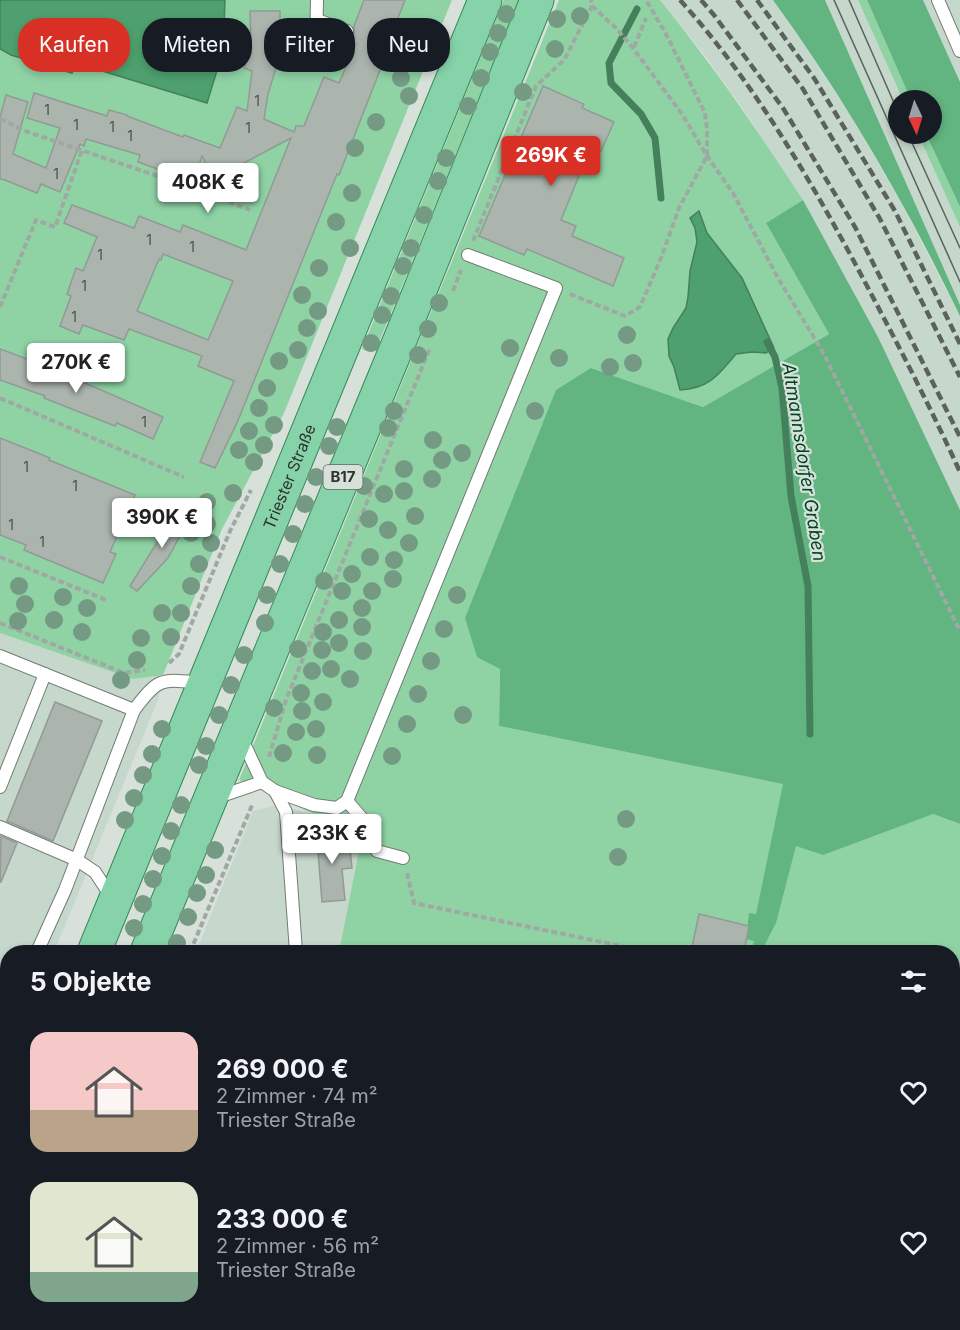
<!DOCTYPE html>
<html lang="de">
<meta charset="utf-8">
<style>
body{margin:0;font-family:Inter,sans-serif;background:#242831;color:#f1f3f6;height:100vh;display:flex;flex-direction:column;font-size:22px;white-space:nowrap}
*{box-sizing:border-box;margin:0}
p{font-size:20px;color:#9ea1a6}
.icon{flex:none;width:33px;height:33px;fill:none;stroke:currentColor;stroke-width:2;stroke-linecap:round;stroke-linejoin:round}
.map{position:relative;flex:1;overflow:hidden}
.side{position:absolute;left:0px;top:945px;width:960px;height:386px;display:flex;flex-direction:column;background:#171b24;border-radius:24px 24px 0 0;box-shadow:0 3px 9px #0003}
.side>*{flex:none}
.hud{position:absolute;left:18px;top:18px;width:600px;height:54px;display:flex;gap:12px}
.needle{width:39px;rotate:176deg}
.controls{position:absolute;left:888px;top:90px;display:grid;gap:12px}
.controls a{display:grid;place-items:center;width:54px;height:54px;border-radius:50%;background:#171b24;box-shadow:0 3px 9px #0003;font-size:30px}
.price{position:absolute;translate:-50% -51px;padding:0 14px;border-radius:6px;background:#fff;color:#222;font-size:20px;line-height:39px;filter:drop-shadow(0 2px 3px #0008)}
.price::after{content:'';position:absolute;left:50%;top:36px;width:18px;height:14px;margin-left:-9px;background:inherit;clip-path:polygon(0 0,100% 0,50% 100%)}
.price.active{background:#d93025;color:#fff}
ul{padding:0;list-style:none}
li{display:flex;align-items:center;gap:18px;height:150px;padding:0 30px}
li span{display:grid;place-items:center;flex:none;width:168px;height:120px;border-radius:18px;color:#555}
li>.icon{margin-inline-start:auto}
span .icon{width:72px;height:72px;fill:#fffc;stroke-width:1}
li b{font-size:26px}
h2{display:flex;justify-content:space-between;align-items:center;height:72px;padding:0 30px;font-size:26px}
.pill{padding:0 21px;border-radius:24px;background:#171b24;box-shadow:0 3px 9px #0003;font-size:21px;line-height:54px}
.pill.active{background:#d93025;color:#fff}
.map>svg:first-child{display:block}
.built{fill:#c6d7cb}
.green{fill:#8fd3a5;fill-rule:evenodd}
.forest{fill:#62b581}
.water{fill:#4ea16e;stroke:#44805b;stroke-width:1.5}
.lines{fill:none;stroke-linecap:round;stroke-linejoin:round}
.stream{stroke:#44805b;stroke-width:7}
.building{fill:#abb4ad;stroke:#919b94;stroke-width:1.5;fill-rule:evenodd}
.service-casing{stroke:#717b74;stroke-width:14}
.tertiary-casing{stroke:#717b74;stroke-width:31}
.primary-casing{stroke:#348859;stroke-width:35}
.path{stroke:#a0a8a3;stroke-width:4;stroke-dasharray:6 3;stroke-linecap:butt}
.service{stroke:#fff;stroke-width:12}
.tertiary{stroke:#fff;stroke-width:28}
.primary{stroke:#87d3a9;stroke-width:33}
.tram{stroke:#5b615d;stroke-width:1.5}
.rail{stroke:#5b615d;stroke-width:4.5;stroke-dasharray:9 4.5;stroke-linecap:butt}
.tree{fill:#759a84}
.labels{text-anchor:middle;stroke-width:4.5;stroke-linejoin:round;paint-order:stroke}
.number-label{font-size:14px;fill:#4d524e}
.shield{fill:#d7e1da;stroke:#616662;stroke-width:1.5}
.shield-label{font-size:15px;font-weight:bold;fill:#2e322f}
.street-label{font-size:16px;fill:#2e322f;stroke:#d7e1da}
.water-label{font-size:18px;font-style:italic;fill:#004523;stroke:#d7e1da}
</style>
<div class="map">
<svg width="960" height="1330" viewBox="0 0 960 1330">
<rect width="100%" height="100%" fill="#d7e1da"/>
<g class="built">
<polygon points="660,0 773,0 797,34 855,123 899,199 960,316 960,510 878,337 803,200 743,109 704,54"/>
<polygon points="825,0 858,0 903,100 898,100 898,134 918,134 960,227 960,305"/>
<polygon points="923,0 960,0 960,82"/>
<polygon points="0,633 133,679 163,675 158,700 54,952 8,952 7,1066 0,1084"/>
<polygon points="274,806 307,812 363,836 339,952 196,952 253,811"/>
</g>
<g class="green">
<polygon points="0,0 452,0 284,413 222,529 163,675 133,679 0,633"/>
<polygon points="504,0 519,0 377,347 374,350 369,352 362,349"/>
<path d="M 559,0 L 660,0 C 712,64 758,131 803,200 L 766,223 L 829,334 L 703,407 L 591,368 L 500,669 L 499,726 L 933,814 L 960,824 L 960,1330 L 383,1330 L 363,1323 L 952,1323 L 952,952 L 339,952 L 362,836 L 239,780 ZM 543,86 L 584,103 L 582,108 L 613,122 L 601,151 L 591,146 L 561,220 L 572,236 L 624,258 L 612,286 L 527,249 L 524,255 L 479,236 Z"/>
<polygon points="858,0 867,0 911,100 903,100"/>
<polygon points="918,134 926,134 960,207 960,227"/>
</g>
<g class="forest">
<path d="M 773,0 L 825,0 L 960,305 L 960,316 C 907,206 845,99 773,0 Z"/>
<polygon points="867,0 923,0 960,82 960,207 926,134 932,134 932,100 911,100"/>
<polygon points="803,200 878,337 960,510 960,824 933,814 823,855 796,846 776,923 761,952 751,952 754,941 746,939 749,913 756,914 783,784 499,726 500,669 477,657 465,618 556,390 591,368 703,407 829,334 766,223"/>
</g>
<g class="water">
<polygon points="0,0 225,0 223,51 207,103 76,63 72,73 11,55 0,49"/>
<path d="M 699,211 L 707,233 L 742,278 L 774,348 L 766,353 L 752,352 L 736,354 C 718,375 710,388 680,390 L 674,367 L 669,356 L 668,339 L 673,328 L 686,308 L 688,297 L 690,271 L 697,242 L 695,228 L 690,218 Z"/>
</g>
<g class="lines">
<g class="stream">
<polyline points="637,9 609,63 611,83 641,114 655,138 661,198"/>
<polyline points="767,342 775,357 782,388 791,496 808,586 810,734"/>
</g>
</g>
<g class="building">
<path d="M 364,0 L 405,0 L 382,59 L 384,60 L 339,175 L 337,174 L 237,423 L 215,468 L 200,462 L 234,381 L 198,366 L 202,356 L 129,329 L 124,340 L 83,325 L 79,334 L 60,326 L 71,296 L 67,294 L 76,268 L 83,271 L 97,237 L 64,223 L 72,205 L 134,228 L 139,216 L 180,232 L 183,225 L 246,250 L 291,138 L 214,179 L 202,156 L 194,182 L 138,162 L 140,155 L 86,139 L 84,146 L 80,144 L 60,192 L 41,184 L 37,193 L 5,180 L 0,179 L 0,117 L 6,95 L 28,102 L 13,154 L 46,168 L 60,128 L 27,118 L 34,93 L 107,116 L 109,110 L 127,115 L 127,116 L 183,137 L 184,135 L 220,148 L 237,107 L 247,111 L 252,71 L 244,68 L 251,49 L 250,11 L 280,11 L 280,55 L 268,94 L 264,119 L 294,132 L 296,126 L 304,126 L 324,77 L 339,83 L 356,44 L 348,41 L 354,34 L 354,26 ZM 163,254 L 233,281 L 208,340 L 137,311 L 159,259 L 161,260 Z"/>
<polygon points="543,86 584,104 582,108 614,122 601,151 591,146 561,220 576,226 572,236 624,258 613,286 527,249 524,255 479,236"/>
<polygon points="0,349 86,381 85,383 163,417 153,439 117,423 115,426 44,398 45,396 0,380"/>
<polygon points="0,438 50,458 49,460 135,495 110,552 116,554 103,583 24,550 26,545 0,535"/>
<polygon points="177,510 190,517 168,558 137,591 130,586"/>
<polygon points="55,702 102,721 53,841 7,821"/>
<polygon points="316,827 340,835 340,849 350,848 352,868 342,869 345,900 322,902"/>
<polygon points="1,836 17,843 1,882 0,882"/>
<polygon points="699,914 749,926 744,952 691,952"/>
</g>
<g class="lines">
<g class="service-casing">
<g id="service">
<polyline points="938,0 960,51"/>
<polyline points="317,20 347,31"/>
<polyline points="316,46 317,0"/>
<polyline points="0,656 134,710"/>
<polyline points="241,737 262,782 275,791 286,812 296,952"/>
<polyline points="0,787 45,674"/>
<polyline points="275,791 314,805 337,808 347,801 556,288 468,255"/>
<polyline points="218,797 262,782"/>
<polyline points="347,801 372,830 373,846 377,851 403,858"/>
<polyline points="0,827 77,860 95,872 112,898"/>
<path d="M 37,952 L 65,890 L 134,710 C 160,676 161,679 203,683"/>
<polyline points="0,1041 8,1024"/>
</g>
</g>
<g class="tertiary-casing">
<g id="tertiary">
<polyline points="0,1227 8,1230"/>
<polyline points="0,1276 8,1281"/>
<polyline points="135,1323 154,1330"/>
<polyline points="253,1323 276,1330"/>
</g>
</g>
<g class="primary-casing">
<g id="primary">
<path id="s1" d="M 94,952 L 485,0"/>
<polyline points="147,952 404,330 537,0"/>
<polyline points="0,1184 8,1165"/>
<polyline points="0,1325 8,1308"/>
</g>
</g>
<g class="path">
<polyline points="592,6 615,27 633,48 682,114 707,156 733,193 778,278 824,354 960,631"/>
<polyline points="634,47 646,18"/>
<polyline points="0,119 28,132 175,182 250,210"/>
<polyline points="473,241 536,86 564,60 592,6 591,0"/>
<polyline points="453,291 461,270"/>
<polyline points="570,294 625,316 640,307 661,258 679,208 707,156 707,129 705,113 666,34 646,0"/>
<polyline points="0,307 36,220 55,227 82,150"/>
<polyline points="0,398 184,477"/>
<polyline points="0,557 106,600"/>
<polyline points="0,623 124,673 145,670"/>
<polyline points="169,663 179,654 230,531 251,490"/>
<polyline points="269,757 286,700 430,348"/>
<polyline points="407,873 414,903 650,952"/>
<polyline points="190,952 253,803"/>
<polyline points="952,1311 960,1313"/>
<polyline points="57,1323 63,1330"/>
<polyline points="341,1323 360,1330"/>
</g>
<use href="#service" class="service"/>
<use href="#tertiary" class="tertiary"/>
<use href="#primary" class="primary"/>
<g class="tram">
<polyline points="834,0 960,282"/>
<polyline points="849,0 898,112"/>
<polyline points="908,134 960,248"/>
</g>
<g class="rail">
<path d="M 680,0 C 761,90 821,198 877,305 C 906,360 934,415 960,472"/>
<polyline points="701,0 714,15 783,108 855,227 960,437"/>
<polyline points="737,0 803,89 880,219 960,377"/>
<polyline points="757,0 814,78 895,211 960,344"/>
</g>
</g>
<g class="tree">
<circle cx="506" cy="14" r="9"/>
<circle cx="580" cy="16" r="9"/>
<circle cx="557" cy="19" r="9"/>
<circle cx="412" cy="33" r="9"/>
<circle cx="498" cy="33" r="9"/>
<circle cx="433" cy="34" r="9"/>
<circle cx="555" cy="49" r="9"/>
<circle cx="490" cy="52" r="9"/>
<circle cx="408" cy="59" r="9"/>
<circle cx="401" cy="78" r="9"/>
<circle cx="481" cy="78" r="9"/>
<circle cx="523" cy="92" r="9"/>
<circle cx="409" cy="96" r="9"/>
<circle cx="468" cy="106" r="9"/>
<circle cx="376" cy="122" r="9"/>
<circle cx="355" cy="148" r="9"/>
<circle cx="446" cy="158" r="9"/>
<circle cx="438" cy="181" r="9"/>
<circle cx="352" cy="193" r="9"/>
<circle cx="424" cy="215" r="9"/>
<circle cx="336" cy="222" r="9"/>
<circle cx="350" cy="248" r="9"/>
<circle cx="411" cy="248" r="9"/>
<circle cx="403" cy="266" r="9"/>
<circle cx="319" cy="268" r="9"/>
<circle cx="302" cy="295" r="9"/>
<circle cx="391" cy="296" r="9"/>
<circle cx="439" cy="303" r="9"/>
<circle cx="318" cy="311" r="9"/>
<circle cx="382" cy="315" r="9"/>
<circle cx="307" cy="328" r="9"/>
<circle cx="428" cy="329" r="9"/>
<circle cx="627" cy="335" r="9"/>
<circle cx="371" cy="343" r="9"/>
<circle cx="510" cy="348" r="9"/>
<circle cx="298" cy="350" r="9"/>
<circle cx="418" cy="355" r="9"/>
<circle cx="559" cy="358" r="9"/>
<circle cx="279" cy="361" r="9"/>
<circle cx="633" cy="363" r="9"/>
<circle cx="610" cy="367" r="9"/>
<circle cx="267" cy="388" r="9"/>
<circle cx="259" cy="408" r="9"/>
<circle cx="394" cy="411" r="9"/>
<circle cx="535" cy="411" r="9"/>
<circle cx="274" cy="425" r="9"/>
<circle cx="337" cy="427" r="9"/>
<circle cx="388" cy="428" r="9"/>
<circle cx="249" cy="431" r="9"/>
<circle cx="433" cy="440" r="9"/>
<circle cx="264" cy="445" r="9"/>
<circle cx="329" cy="446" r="9"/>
<circle cx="239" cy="450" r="9"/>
<circle cx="462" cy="453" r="9"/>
<circle cx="442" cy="460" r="9"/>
<circle cx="254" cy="462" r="9"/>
<circle cx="404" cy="469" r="9"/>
<circle cx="316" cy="477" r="9"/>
<circle cx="432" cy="479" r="9"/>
<circle cx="364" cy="486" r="9"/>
<circle cx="404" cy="491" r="9"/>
<circle cx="233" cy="493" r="9"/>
<circle cx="384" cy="494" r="9"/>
<circle cx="207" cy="502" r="9"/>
<circle cx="305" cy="504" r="9"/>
<circle cx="415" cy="516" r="9"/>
<circle cx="369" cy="519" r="9"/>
<circle cx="207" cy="524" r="9"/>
<circle cx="388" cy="530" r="9"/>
<circle cx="191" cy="533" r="9"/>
<circle cx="293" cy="534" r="9"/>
<circle cx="211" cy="543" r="9"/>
<circle cx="409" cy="543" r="9"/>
<circle cx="370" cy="557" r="9"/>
<circle cx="394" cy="560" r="9"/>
<circle cx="199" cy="564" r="9"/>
<circle cx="280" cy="564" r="9"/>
<circle cx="352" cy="574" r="9"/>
<circle cx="393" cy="579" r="9"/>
<circle cx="324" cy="581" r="9"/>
<circle cx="19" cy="586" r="9"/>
<circle cx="191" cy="586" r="9"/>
<circle cx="342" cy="591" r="9"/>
<circle cx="372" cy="591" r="9"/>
<circle cx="267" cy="595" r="9"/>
<circle cx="457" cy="595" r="9"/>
<circle cx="63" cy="597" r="9"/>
<circle cx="25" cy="604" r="9"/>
<circle cx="87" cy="608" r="9"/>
<circle cx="362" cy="608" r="9"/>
<circle cx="162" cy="613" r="9"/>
<circle cx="181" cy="613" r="9"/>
<circle cx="54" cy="620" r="9"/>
<circle cx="339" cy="620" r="9"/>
<circle cx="18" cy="621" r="9"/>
<circle cx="265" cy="623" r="9"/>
<circle cx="362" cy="627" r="9"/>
<circle cx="444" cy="629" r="9"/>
<circle cx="82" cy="632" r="9"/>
<circle cx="323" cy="632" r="9"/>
<circle cx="171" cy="637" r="9"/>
<circle cx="141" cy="638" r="9"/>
<circle cx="339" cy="643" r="9"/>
<circle cx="298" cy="649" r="9"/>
<circle cx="322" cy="650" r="9"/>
<circle cx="363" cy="651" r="9"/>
<circle cx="244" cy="655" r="9"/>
<circle cx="137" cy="660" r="9"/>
<circle cx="431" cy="661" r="9"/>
<circle cx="331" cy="669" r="9"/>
<circle cx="312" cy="671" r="9"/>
<circle cx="350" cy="679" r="9"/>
<circle cx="121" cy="680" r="9"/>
<circle cx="231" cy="685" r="9"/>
<circle cx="301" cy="693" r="9"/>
<circle cx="418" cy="694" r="9"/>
<circle cx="323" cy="702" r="9"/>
<circle cx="274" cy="708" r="9"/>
<circle cx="302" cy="711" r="9"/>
<circle cx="219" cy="715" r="9"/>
<circle cx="463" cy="715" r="9"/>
<circle cx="407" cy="724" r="9"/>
<circle cx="162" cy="729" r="9"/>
<circle cx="316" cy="729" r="9"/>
<circle cx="296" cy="732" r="9"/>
<circle cx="206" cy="746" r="9"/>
<circle cx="283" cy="753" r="9"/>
<circle cx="152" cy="754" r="9"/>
<circle cx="317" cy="755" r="9"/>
<circle cx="392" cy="756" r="9"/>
<circle cx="199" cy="765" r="9"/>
<circle cx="143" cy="775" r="9"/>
<circle cx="134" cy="798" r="9"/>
<circle cx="181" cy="805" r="9"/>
<circle cx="626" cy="819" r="9"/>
<circle cx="125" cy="820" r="9"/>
<circle cx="171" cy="831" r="9"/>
<circle cx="215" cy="850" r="9"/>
<circle cx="162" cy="856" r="9"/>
<circle cx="618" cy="857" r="9"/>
<circle cx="206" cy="875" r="9"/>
<circle cx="153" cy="879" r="9"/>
<circle cx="197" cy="893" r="9"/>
<circle cx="143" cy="904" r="9"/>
<circle cx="188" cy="917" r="9"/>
<circle cx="134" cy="928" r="9"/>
<circle cx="177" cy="943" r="9"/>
</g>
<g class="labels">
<g class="number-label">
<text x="257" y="106">1</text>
<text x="47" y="115">1</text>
<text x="76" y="130">1</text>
<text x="112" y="132">1</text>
<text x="248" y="133">1</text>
<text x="130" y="141">1</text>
<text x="56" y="179">1</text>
<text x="149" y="245">1</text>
<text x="192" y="252">1</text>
<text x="100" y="260">1</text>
<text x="84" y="291">1</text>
<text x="74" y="322">1</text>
<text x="144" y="427">1</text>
<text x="26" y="472">1</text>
<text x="75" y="491">1</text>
<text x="11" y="530">1</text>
<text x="42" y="547">1</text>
</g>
<rect class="shield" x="323.5" y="465" width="39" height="24" rx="4.5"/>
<g class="shield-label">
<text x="343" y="482">B17</text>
</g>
<g class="street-label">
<text dy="6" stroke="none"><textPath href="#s1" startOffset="514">Triester Straße</textPath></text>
</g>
<g class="water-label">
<text transform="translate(804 462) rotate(81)" y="6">Altmannsdorfer Graben</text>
</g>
</g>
</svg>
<div class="controls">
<a><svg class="needle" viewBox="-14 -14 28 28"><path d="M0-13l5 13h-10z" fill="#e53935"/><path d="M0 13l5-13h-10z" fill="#9ea1a6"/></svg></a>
</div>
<b class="price active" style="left:551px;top:187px">269K €</b>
<b class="price" style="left:208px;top:214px">408K €</b>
<b class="price" style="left:76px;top:394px">270K €</b>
<b class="price" style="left:162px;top:549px">390K €</b>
<b class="price" style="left:332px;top:865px">233K €</b>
<div class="hud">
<a class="pill active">Kaufen</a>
<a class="pill">Mieten</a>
<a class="pill">Filter</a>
<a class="pill">Neu</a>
</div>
<section class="side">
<h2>5 Objekte<svg class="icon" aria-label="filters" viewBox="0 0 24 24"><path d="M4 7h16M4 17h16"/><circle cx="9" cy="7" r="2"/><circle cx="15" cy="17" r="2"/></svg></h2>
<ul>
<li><span style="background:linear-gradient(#f6c9c9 65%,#b9a48a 0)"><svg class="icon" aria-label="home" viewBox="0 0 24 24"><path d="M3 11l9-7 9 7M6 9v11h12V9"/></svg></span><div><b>269 000 €</b><p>2 Zimmer · 74 m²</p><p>Triester Straße</p></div><svg class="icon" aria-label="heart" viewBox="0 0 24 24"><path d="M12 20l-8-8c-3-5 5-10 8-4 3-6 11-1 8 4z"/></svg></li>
<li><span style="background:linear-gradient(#dfe7d0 75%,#7fa58c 0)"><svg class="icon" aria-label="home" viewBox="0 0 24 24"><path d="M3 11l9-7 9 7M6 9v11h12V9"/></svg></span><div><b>233 000 €</b><p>2 Zimmer · 56 m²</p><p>Triester Straße</p></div><svg class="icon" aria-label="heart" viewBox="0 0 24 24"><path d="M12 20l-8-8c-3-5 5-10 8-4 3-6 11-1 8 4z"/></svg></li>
</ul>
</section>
</div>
